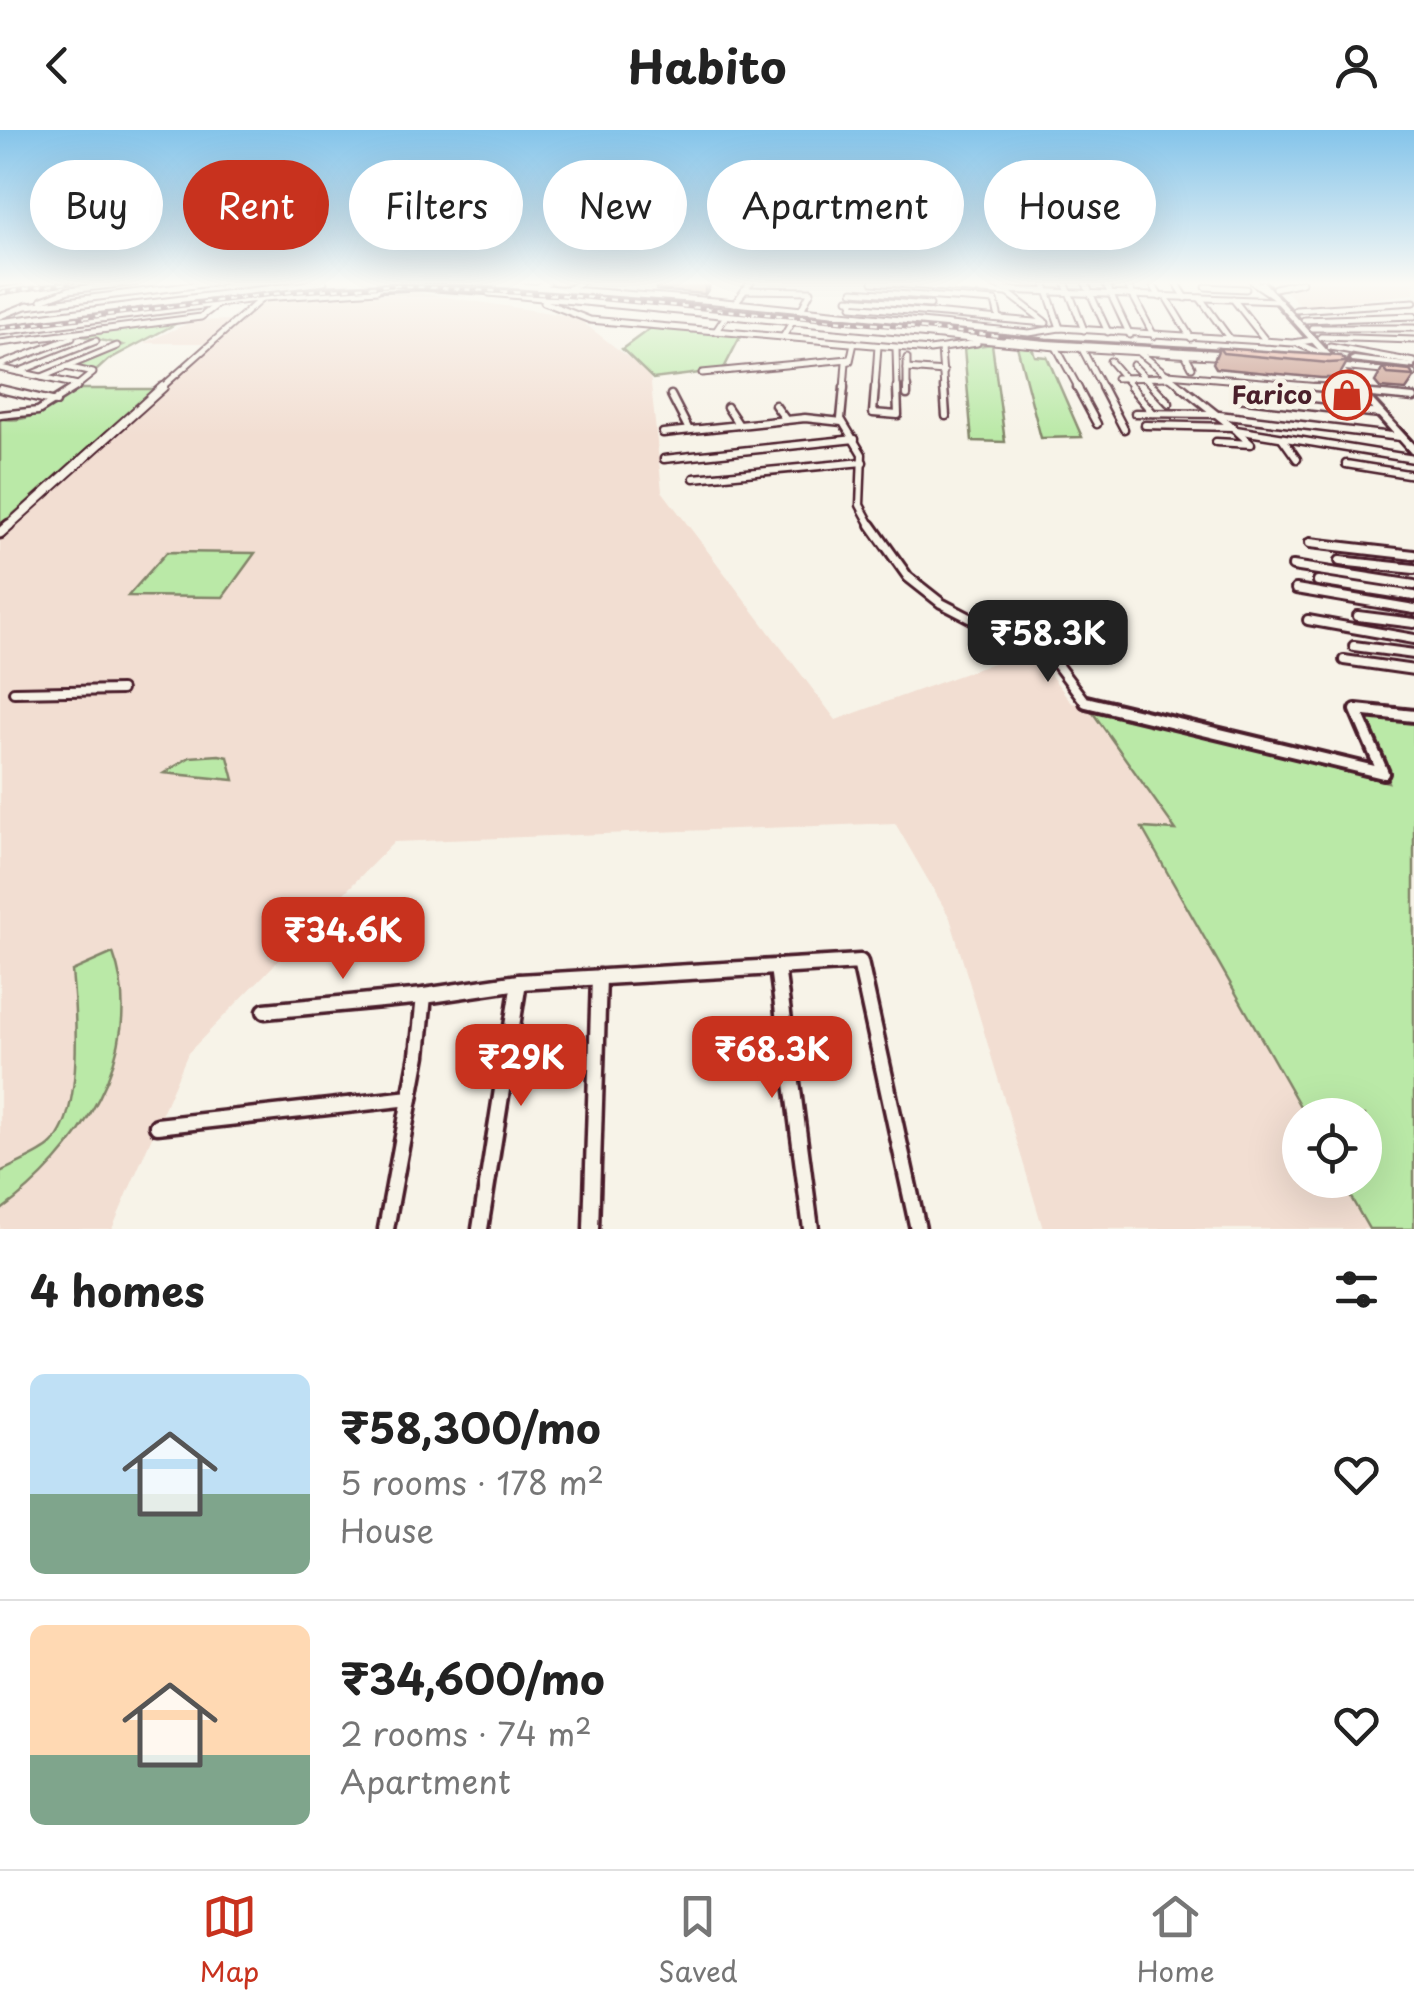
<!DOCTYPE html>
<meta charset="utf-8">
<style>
body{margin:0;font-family:"Playpen Sans",sans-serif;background:#f2f2f2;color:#222;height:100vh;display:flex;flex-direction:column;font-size:38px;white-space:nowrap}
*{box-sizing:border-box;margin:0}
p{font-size:32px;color:#767676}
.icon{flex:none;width:55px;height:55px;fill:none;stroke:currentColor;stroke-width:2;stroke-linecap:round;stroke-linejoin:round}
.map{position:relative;height:1099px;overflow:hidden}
.details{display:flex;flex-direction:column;background:#fff;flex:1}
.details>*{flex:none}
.hud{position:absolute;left:30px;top:30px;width:1355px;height:90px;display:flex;gap:20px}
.tools{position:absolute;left:1282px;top:968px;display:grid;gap:20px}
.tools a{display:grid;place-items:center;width:100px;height:100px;border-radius:50%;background:#fff;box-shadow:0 10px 40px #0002;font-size:50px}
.price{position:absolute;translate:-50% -85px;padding:0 22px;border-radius:20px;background:#c8321e;color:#fff;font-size:32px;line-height:65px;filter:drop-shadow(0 2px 5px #0008)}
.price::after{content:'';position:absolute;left:50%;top:60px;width:30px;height:22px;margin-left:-15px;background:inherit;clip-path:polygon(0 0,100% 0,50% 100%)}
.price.current{background:#222;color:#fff}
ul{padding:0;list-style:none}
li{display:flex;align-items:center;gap:30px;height:250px;padding:0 30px}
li+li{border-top:2px solid #e0e0e0}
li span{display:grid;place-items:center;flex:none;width:280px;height:200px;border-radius:15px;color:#555}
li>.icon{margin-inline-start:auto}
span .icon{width:120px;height:120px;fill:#fffc;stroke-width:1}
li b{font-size:42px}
h2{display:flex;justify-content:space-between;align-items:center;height:120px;padding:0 30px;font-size:42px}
.chip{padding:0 35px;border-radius:45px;background:#fff;box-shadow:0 10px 40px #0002;font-size:35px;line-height:90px}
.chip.current{background:#c8321e;color:#fff}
header{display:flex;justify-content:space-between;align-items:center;height:130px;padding:0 30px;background:#fff;font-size:45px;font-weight:700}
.tabs{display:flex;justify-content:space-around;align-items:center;height:140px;border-top:2px solid #e0e0e0;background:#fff;font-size:28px;color:#767676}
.tabs a{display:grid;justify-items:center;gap:5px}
.tabs .current{color:#c8321e}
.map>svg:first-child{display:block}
.built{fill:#f2ded2}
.green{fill:#bae9a7;stroke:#828469;stroke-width:2.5}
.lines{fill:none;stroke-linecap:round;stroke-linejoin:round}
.trunk-tunnel{stroke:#d4c9c2;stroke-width:8;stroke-dasharray:8 4;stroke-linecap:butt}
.minor-far4-casing{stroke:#4a1f2b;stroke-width:9}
.minor-far3-casing{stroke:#4a1f2b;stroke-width:11}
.minor-far2-casing{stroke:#4a1f2b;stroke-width:14}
.minor-far1-casing{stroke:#4a1f2b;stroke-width:18}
.minor-casing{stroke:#4a1f2b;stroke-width:21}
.tertiary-far2-casing{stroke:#4a1f2b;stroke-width:9}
.tertiary-far1-casing{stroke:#4a1f2b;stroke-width:12}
.tertiary-casing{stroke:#4a1f2b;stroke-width:15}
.primary-casing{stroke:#4a1f2b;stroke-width:7}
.trunk-casing{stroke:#4a1f2b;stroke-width:7}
.minor-far4{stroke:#f7f3e8;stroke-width:5}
.minor-far3{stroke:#f7f3e8;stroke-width:6}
.minor-far2{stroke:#f7f3e8;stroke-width:8}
.minor-far1{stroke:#f7f3e8;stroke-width:10}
.minor{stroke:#f7f3e8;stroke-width:14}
.tertiary-far2{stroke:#f7f3e8;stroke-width:5}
.tertiary-far1{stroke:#f7f3e8;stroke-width:8}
.tertiary{stroke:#f7f3e8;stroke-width:9}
.primary{fill:#f7f3e8;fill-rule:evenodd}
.trunk{fill:#f7f3e8;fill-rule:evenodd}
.rail-casing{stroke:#4a1f2b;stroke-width:5}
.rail{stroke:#f7f3e8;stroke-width:2.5;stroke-dasharray:6;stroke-linecap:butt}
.wall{fill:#c69688;stroke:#4a1f2b;stroke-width:2.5}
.shaded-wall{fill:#a17a6f;stroke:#4a1f2b;stroke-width:2.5}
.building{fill:#e6ae9e;stroke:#4a1f2b;stroke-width:2.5}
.labels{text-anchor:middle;stroke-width:10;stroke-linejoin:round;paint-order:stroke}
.far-poi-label{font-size:25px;font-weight:bold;fill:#4a1f2b;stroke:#f7f3e8;text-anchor:end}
</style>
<header><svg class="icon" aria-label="back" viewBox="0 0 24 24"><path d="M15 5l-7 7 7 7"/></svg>Habito<svg class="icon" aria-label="person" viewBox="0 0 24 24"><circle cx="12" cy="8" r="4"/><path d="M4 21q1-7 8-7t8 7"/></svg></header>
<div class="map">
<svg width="1414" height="1099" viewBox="0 0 1414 1099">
<rect width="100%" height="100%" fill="#f7f3e8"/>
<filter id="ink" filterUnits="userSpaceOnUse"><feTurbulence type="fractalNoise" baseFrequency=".01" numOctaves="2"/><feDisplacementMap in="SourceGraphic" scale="20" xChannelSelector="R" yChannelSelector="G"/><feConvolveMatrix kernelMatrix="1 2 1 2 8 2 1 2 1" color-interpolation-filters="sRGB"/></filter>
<g filter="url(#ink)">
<g class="built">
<polygon points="1310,152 1414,152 1414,164 1301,176 1284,159"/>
<polygon points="414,162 576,187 650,244 662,361 836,590 1021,523 1043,535 1072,573 1088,576 1177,701 1143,698 1305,985 1300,985 1300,1050 1341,1050 1369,1099 1043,1099 950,788 895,693 394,712 188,923 112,1099 0,1099 0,408 262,171"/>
<polygon points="231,190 205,213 144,213 193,191"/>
</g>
<g class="green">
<polygon points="181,191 108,230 95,242 70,237 123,215 82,206"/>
<polygon points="652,197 741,205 723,240 653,249 622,219"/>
<polygon points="992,214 1005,312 972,311 964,218"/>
<polygon points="1017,216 1032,218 1035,226 1047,227 1082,307 1041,308"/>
<path d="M 76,259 L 154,259 L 0,396 L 0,288 C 26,295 57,276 76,259 Z"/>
<polygon points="167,422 255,423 223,467 128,466"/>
<polygon points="1088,576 1388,652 1364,589 1375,584 1414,589 1414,1099 1369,1099 1341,1050 1365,1050 1365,985 1305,985 1142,698 1176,700"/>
<polygon points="219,625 228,627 234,650 164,643 190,627"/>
<path d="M 113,823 C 149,921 77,1026 0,1081 L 0,1042 C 15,1034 35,1027 49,1016 C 84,987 76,883 72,841 Z"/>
</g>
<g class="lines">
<polyline class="trunk-tunnel" points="1330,231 1359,234"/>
<g class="minor-far4-casing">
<g id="minor-far4">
<polyline points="873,152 1007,163"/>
<polyline points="994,152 1044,191"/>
<polyline points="1044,152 1060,198"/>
<polyline points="1065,152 1084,200"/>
<polyline points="1085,152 1108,202"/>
<polyline points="1105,152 1130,205"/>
<polyline points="1126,152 1154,206"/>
<polyline points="1151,152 1160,167"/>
<polyline points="1176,152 1186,168"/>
<polyline points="1284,156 1302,152"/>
<polyline points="538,157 548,152"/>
<polyline points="1206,157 1246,159"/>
<polyline points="569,159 581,152"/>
<polyline points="744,160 811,161 801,180"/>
<polyline points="1004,160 1279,171"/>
<polyline points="0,161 55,152"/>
<polyline points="853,161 995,171 999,188"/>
<polyline points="1166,167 1191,208"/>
<polyline points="1200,168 1230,209"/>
<polyline points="848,169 930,175"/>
<polyline points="854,169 852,176 1046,193"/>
<polyline points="1233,169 1266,211"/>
<polyline points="42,170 69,160 137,152"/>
<polyline points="735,173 751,152"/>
<polyline points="27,176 219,152"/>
<polyline points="1296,180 1414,172"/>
<polyline points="0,186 28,175"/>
<polyline points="1304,190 1414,186"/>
<polyline points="0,192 133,175"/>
<polyline points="1312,198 1414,198"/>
<polyline points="716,201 726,186"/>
<polyline points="783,207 792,192"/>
<polyline points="1321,207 1414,210"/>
<polyline points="0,213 201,187 218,174"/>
<polyline points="1056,217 1079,259"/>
<polyline points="896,218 897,259"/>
<polyline points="941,219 944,259"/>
<polyline points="1082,219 1103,259"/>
<polyline points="1140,223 1185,259"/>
<polyline points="1185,224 1192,237"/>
<polyline points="907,228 907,259"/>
<polyline points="1110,231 1134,259"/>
<polyline points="0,235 72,208"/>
<polyline points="1133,235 1156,259"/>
<polyline points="66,237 93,243 73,259"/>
<polyline points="0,238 78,255"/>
<polyline points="907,239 944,242"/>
<polyline points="18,242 96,211"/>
<polyline points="702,243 849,229"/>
<polyline points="1168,244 1343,259"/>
<polyline points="42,247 117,216"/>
<polyline points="1116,248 1170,247"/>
<polyline points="844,259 846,232 850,231 854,213"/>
<polyline points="875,259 878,216"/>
</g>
</g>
<g class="minor-far3-casing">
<g id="minor-far3">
<polyline points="844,257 841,289 862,324 860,375 872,397"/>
<polyline points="875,257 873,283 898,285 897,257"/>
<polyline points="907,257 907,265"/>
<polyline points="944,257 946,286"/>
<polyline points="1077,257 1097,294"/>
<polyline points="1102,257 1124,299"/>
<polyline points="1131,257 1153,283"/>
<polyline points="1154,257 1169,273"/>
<polyline points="1182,257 1236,300 1414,329"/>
<polyline points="1315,257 1360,261"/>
<polyline points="0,259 56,272"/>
<polyline points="1372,264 1414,268"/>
<polyline points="671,265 689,300"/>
<polyline points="1237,268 1380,284"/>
<polyline points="775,275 786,290"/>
<polyline points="727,277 739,295"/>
<polyline points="1135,283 1215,284"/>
<polyline points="0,285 38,281 76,257"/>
<polyline points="1219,285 1400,307"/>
<polyline points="1145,295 1233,297"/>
<polyline points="663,303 805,288 842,292"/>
<polyline points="1282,308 1297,329"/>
<polyline points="1216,312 1251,314 1238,302"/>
<polyline points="664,329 855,309"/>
<polyline points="1346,334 1414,345"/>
<polyline points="694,348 863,332"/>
</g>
</g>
<g class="minor-far2-casing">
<g id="minor-far2">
<polyline points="871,395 908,447 941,473 1055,532 1085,572 1096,575"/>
<polyline points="1310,413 1414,425"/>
<polyline points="1340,431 1414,439"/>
<polyline points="1293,436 1414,455"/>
<polyline points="1318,451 1414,466"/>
<polyline points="1296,459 1414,479"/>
<polyline points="1358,486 1414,493"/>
<polyline points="1308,490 1414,509"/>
<polyline points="1354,516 1414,524"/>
<polyline points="1344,530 1414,540"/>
<polyline points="14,562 121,560"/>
</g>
</g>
<g class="minor-far1-casing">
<polyline id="minor-far1" points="1086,572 1383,643 1356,580 1414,586"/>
</g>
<g class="minor-casing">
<g id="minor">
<polyline points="777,837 811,1099"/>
<polyline points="265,881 424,866"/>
<polyline points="157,996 410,968"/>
<polyline points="386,1099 418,925 424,866 519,852 860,832 918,1099"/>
<polyline points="480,1099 519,852"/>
<polyline points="591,1099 599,847"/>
</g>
</g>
<g class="tertiary-far2-casing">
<g id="tertiary-far2">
<polyline points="468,152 715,171 1029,203 1060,198 1293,213 1313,210"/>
<polyline points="1253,152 1274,166"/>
<polyline points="1275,158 1284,156"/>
<polyline points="489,163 1056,217 1229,227"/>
<polyline points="544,172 590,190 930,220 977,213"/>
<polyline points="133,175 324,152"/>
<polyline points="0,202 264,168 377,160"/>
<polyline points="1299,214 1318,222 1327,233"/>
<polyline points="1330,217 1414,232"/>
<polyline points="1330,236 1414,244"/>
<polyline points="160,259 260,170"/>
</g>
</g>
<g class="tertiary-far1-casing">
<polyline id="tertiary-far1" points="7,397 163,257"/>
</g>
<g class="tertiary-casing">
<polyline id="tertiary" points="0,403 9,395"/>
</g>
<g class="primary-casing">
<polygon id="primary" points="1258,152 1264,152 1414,315 1414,324 1411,323"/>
</g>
<g class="trunk-casing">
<g id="trunk">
<polygon points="420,154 549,163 1046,211 1235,222 1239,224 1235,226 1046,215 549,167 420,158 301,163 0,201 0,197 301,159"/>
<polygon points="1354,227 1414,234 1414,238 1351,231 1350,229"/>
</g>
</g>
<use href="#minor-far4" class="minor-far4"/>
<use href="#minor-far3" class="minor-far3"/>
<use href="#minor-far2" class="minor-far2"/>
<use href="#minor-far1" class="minor-far1"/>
<use href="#minor" class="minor"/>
<use href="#tertiary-far2" class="tertiary-far2"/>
<use href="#tertiary-far1" class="tertiary-far1"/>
<use href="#tertiary" class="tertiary"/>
<use href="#primary" class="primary"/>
<use href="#trunk" class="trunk"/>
<g class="rail-casing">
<g id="rail">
<polyline points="0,163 73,152"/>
<polyline points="0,198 289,162 388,155 562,165 1003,206"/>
</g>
</g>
<use href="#rail" class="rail"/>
</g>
<g class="wall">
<polygon points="656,152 709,152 709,158 705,164 656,160"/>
<polygon points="1219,218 1347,232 1338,248 1321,248 1216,238 1213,233"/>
<polygon points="1383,238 1414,245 1414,248 1406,260 1380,258 1375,252"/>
</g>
<polygon class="shaded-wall" points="705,152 709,152 709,158 705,164"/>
<g class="building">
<polygon points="1219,218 1341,226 1347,232 1329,233 1223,223"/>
<polygon points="1383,238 1410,241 1414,246 1388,244"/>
</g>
</g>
<linearGradient id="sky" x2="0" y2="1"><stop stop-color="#84c4ea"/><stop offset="0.5" stop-color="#fbfaf5"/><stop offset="1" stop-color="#fbfaf5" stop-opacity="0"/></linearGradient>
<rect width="1414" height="306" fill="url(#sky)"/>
<defs>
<g id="shop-ring" transform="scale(2.5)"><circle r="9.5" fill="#f7f3e8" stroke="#c8321e" stroke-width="1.5"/><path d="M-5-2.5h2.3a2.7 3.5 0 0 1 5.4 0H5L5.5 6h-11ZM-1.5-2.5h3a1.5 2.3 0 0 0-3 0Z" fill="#c8321e"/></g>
</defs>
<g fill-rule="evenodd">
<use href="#shop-ring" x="1347" y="265"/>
</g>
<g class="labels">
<g class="far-poi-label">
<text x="1312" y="274">Farico</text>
</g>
</g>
</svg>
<div class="tools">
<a><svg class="icon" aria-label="locate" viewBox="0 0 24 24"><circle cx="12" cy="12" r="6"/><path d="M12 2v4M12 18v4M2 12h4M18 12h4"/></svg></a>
</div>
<b class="price current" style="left:1048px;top:555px">₹58.3K</b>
<b class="price" style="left:343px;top:852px">₹34.6K</b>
<b class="price" style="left:772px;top:971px">₹68.3K</b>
<b class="price" style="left:521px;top:979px">₹29K</b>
<div class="hud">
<a class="chip">Buy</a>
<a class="chip current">Rent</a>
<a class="chip">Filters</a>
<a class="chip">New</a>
<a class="chip">Apartment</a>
<a class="chip">House</a>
</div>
</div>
<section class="details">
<h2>4 homes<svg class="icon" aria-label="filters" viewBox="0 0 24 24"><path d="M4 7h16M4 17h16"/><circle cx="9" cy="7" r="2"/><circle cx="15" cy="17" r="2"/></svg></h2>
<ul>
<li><span style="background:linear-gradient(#bfe0f5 60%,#7fa58c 0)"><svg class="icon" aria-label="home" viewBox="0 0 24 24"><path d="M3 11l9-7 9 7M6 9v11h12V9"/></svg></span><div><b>₹58,300/mo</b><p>5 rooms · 178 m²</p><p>House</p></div><svg class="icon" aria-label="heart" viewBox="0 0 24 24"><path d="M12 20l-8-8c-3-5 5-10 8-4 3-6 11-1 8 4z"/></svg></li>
<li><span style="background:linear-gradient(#ffd9b3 65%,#7fa58c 0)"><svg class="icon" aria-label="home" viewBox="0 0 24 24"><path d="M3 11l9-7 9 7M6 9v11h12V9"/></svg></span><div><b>₹34,600/mo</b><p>2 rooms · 74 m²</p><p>Apartment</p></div><svg class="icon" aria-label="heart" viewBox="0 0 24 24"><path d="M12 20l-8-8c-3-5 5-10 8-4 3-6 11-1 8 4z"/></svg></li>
</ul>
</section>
<nav class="tabs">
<a class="current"><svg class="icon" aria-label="map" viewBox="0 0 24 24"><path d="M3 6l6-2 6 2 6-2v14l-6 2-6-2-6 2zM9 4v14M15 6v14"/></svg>Map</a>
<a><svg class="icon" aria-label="saved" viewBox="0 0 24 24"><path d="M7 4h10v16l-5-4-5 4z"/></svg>Saved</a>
<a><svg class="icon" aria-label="home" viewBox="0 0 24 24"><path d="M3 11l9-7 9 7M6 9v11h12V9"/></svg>Home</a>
</nav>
